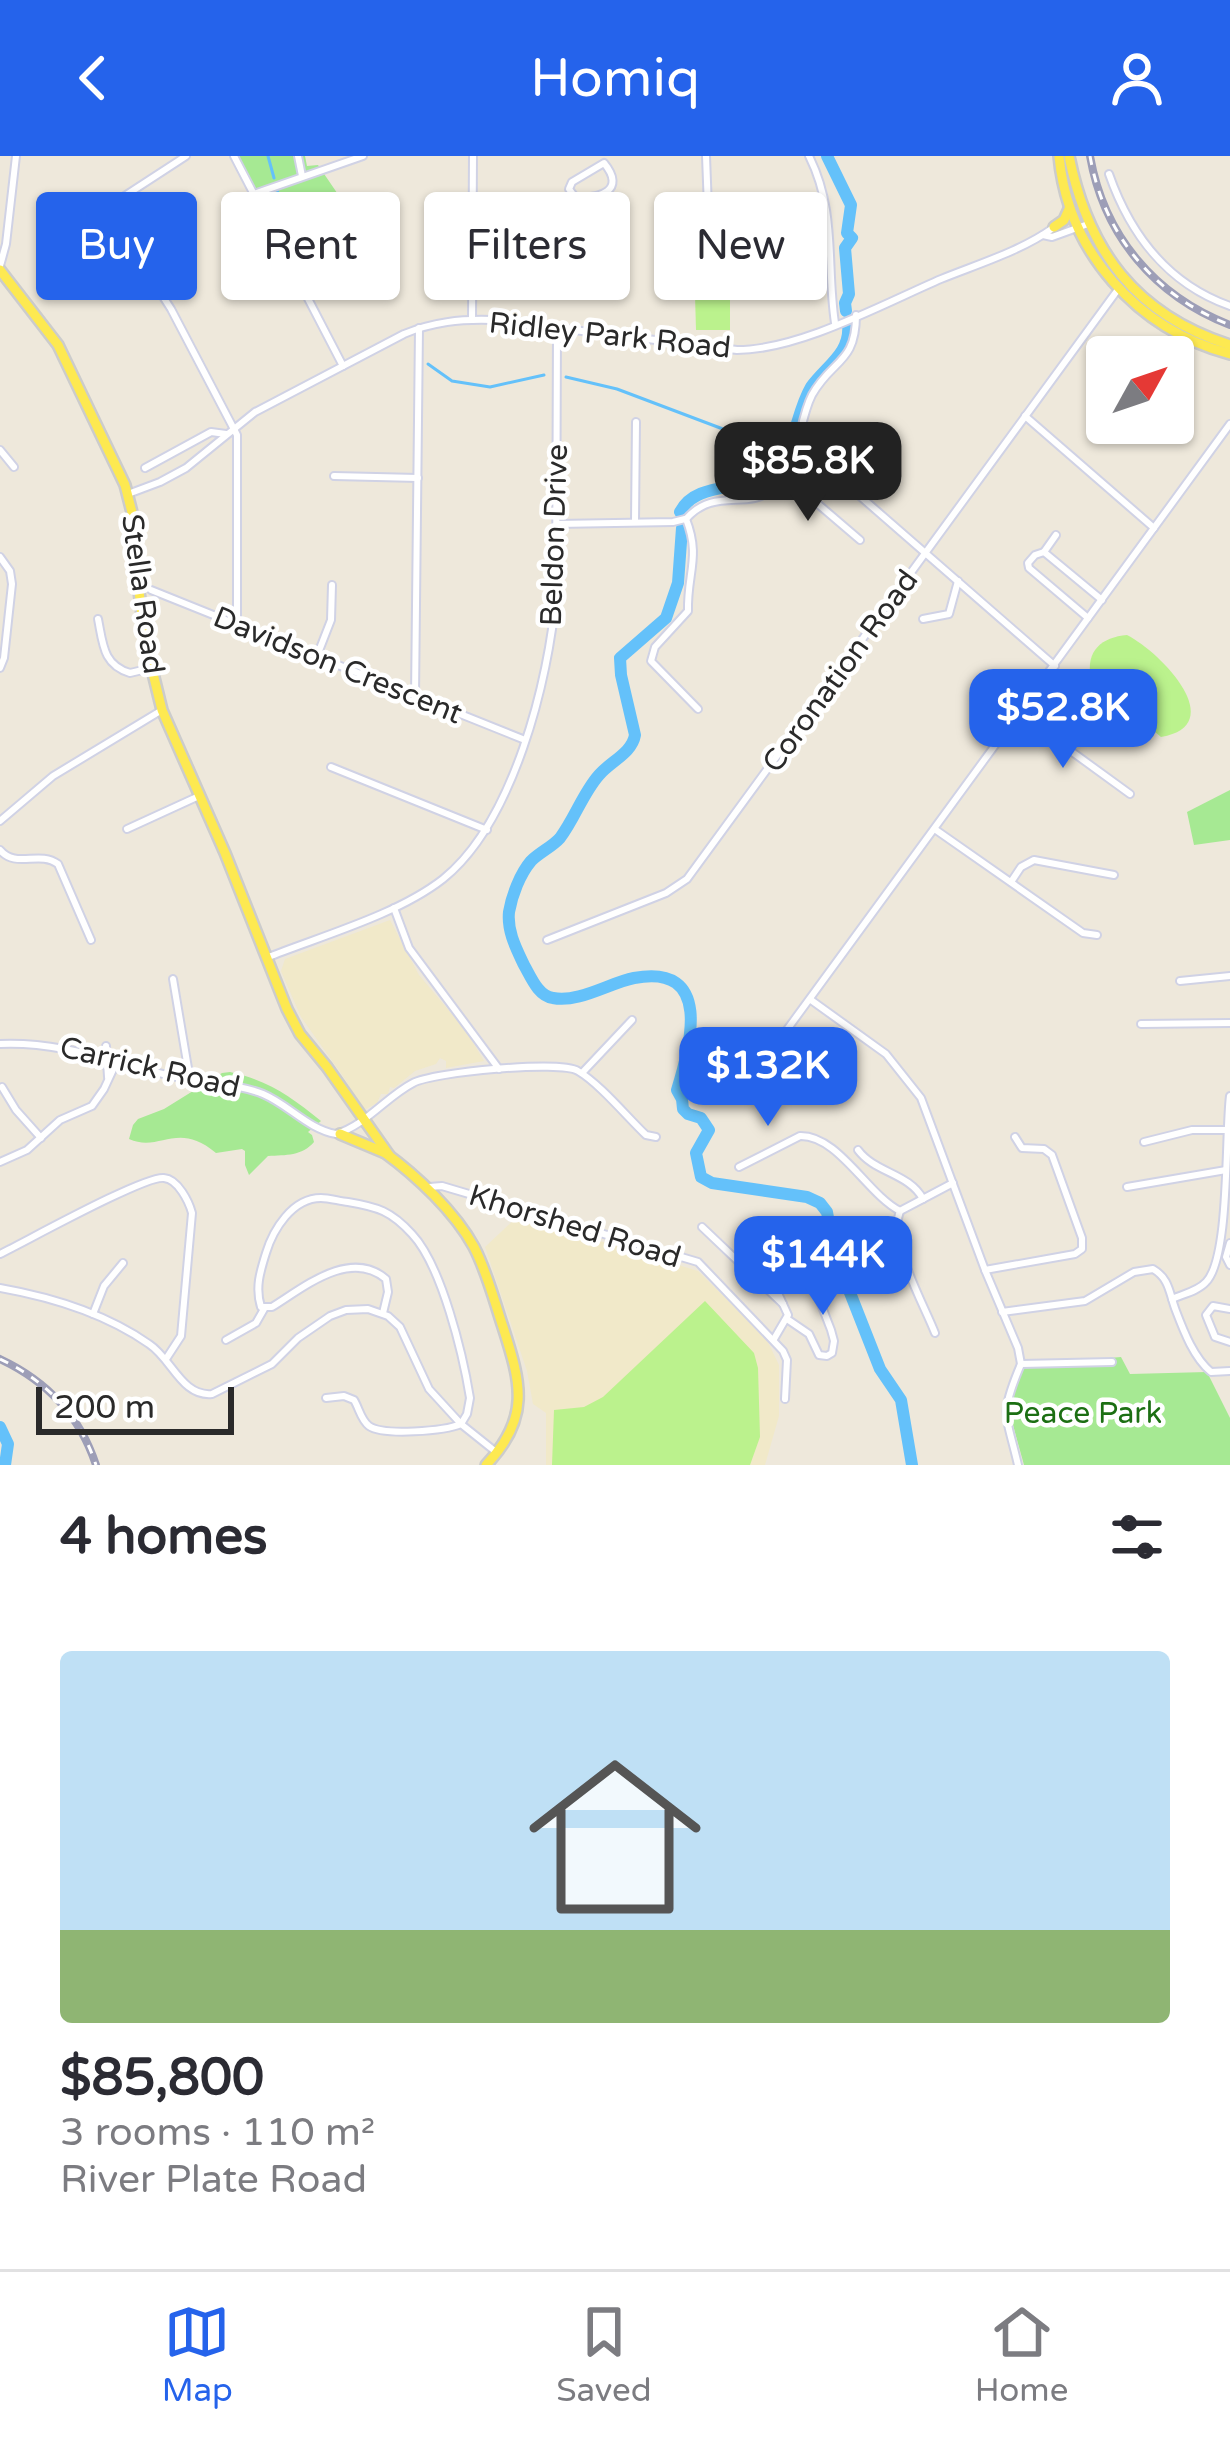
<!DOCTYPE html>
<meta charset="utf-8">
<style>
body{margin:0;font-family:"Varela Round",sans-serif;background:#f7f7f7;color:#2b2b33;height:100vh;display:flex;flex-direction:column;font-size:45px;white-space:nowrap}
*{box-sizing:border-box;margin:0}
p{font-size:39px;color:#7c7c81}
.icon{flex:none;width:66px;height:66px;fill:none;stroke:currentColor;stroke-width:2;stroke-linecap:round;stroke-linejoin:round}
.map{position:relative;height:1309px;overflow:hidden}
.sheet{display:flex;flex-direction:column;background:#fff;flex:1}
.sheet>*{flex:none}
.hud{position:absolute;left:36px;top:36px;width:1158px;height:108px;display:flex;gap:24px}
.needle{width:78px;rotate:50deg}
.fabs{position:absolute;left:1086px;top:180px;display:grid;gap:24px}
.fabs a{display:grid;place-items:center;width:108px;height:108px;border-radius:12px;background:#fff;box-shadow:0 3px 9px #0004;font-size:60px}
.scale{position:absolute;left:36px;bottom:30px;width:198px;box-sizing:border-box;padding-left:12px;border:6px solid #2a2a2a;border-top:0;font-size:33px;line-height:42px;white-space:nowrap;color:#2a2a2a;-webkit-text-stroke:9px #fff;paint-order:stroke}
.price{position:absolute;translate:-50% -102px;padding:0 27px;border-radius:24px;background:#2563eb;color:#fff;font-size:39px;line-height:78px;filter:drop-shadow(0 3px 6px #0008)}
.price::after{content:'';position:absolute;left:50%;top:72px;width:36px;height:27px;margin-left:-18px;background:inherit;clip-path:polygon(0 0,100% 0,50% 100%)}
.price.selected{background:#222;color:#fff}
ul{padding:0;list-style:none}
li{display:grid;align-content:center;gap:24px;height:636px;padding:0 60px}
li+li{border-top:3px solid #e1e1e2}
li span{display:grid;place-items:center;height:372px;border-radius:12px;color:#555}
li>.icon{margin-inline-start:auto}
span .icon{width:216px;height:216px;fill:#fffc;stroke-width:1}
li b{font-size:51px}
h2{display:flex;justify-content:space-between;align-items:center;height:144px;padding:0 60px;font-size:51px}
.tag{padding:0 42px;border-radius:12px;background:#fff;box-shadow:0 3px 9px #0004;font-size:42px;line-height:108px}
.tag.selected{background:#2563eb;color:#fff}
header{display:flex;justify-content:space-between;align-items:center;height:156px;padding:0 60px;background:#2563eb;color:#fff;font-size:54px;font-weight:600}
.tabs{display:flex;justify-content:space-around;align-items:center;height:168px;border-top:3px solid #e1e1e2;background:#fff;font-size:33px;color:#7c7c81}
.tabs a{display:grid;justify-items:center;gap:6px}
.tabs .selected{color:#2563eb}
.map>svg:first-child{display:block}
.education{fill:#f1e9c9}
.green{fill:#a6e993}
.pitch{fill:#bbf28d}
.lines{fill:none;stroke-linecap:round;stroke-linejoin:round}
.stream{stroke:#64c1fa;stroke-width:3}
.river{stroke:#64c1fa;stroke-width:12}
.minor-casing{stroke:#d0d2e5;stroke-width:10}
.major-casing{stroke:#ccc;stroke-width:14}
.minor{stroke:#fff;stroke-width:6}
.major{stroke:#fde951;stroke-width:9}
.rail-casing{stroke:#9d9eb7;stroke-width:8}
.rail{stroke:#fff;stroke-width:3;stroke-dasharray:9;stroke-linecap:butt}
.labels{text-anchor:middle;stroke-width:9;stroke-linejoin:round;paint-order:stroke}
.street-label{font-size:30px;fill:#2a2a2a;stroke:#fff}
.park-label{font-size:30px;fill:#1c6f13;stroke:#fff}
</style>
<header><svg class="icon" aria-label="back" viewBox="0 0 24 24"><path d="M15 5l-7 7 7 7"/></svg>Homiq<svg class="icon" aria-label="person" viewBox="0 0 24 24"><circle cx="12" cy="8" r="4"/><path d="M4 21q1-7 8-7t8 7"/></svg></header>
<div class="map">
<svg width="1230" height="1309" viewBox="0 0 1230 1309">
<rect width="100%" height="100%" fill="#eee8db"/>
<g class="education">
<polygon points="390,764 419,819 466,875 484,905 446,912 446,905 440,902 436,908 415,915 394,932 390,931 388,938 381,938 377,947 366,953 361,951 345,923 301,861 281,815 285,803"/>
<polygon points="518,1060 698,1115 766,1182 779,1209 779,1260 765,1309 546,1309 546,1257 533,1248 527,1215 485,1091"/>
</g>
<g class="green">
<polygon points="237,0 305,0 307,10 318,9 348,53 280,82"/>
<polygon points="1230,634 1230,684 1194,689 1187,656"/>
<path d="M 230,916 C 270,925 290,940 321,965 L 308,976 L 312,979 L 314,986 C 302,1000 286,999 268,1000 L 249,1019 L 245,1009 L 245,995 L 242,993 L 216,997 C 177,964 160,997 129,983 L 133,969 L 138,963 L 164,953 L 222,917 Z"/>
<polygon points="1121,1201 1130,1218 1207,1216 1230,1262 1230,1309 1024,1309 1008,1251 1023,1209"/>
</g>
<g class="pitch">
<polygon points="778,55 815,57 816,137 777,136"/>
<polygon points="696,98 731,99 731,134 695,133"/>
<polygon points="730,138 730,174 696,174 695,139"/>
<path d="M 1127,479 C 1162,497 1230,569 1161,581 L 1091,522 C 1085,495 1102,481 1127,479 Z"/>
<polygon points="705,1145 754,1197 758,1212 760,1281 750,1309 552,1309 554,1254 584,1251 603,1241"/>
</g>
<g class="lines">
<g class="stream">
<polyline points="268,0 274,22"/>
<polyline points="277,34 291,72"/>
<polyline points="428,208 452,225 490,231 544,219"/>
<polyline points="566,221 617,233 760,287 787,294"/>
</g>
<g class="river">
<polyline points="827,0 851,49 847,77 852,82 845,92 849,138 845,147 846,155"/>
<path d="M 680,356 C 697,323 746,338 771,316 C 796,295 795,258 811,231 C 826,210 851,197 848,169"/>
<path d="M 682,372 L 678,427 L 666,462 L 620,502 L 621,519 L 635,579 C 632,597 611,605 599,619 C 583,637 575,662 560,682 C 552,691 540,696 531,705 C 520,718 512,739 509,756 C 507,775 516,792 524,809 C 531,821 538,840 553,842 C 579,847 609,827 634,822 C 713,807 691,889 677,934 L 682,943 L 683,953 L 688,958 L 701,962 L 709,974 L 696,997 L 701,1021 L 712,1027 L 807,1041 L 820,1047 L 827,1056 L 834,1096 L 880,1213 L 901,1244 L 912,1309"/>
<polyline points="0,1271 8,1288 5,1309"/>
</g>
<g class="minor-casing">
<g id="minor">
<polyline points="186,0 120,43 117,64 121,75 171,153 237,279 237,469"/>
<polyline points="234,0 343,210"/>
<polyline points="298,0 302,20"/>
<path d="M 706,0 L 708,52 C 716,59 727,59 735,68 C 749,82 746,112 747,131"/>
<path d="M 809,0 C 837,56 826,108 835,167"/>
<path d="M 604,7 C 627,35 599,43 575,41 L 569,33 L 572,26 Z"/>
<path d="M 1109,18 C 1130,78 1168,128 1230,150"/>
<polyline points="254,38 363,0"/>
<polyline points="1043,79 1052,81 1088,68"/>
<polyline points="0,110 6,88 16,0"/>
<polyline points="472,164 473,0"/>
<polyline points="1025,260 1154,372"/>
<polyline points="799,287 1055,510"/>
<polyline points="0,294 14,311"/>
<polyline points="145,312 211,276 226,278"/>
<polyline points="784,319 860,384"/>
<polyline points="334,320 418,322"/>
<path d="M 128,338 L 160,326 L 186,312 L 255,256 L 404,178 C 433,166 460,163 492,164 L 737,194 C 799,194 883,148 941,123 C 978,108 1021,95 1053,72"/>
<path d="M 686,363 C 714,331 747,354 772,334 C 801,311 797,268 812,239 C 832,203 856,208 856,159"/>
<path d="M 686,363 C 701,401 687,417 688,455 L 655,491 L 651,505 L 698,553"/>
<polyline points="635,366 636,266"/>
<polyline points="557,368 673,366 685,363"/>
<polyline points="1056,379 1044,396 1102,444"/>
<polyline points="1044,396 1035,399 1028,407 1029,412 1088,462"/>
<polyline points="0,401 10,415 12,428 4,502 0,512"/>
<polyline points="151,434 525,584"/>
<path d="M 98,463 C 103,488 103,509 130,517 L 151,512"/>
<polyline points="923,463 949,458 958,425"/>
<polyline points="317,500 331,464 332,429"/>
<polyline points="415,541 419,172"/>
<polyline points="1020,558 1130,638"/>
<polyline points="331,611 487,674"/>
<polyline points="0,665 53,620 162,554"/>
<polyline points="127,673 199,640"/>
<polyline points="936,674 1083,777 1097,779"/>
<path d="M 0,694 C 16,713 39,694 58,708 L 91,784"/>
<polyline points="1011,726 1021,711 1034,704 1114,719"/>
<polyline points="394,752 409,792 499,913"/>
<polyline points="547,784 666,737 687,723 1119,132"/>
<path d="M 266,802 C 321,780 397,759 443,723 C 513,667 549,525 556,438 L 557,173"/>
<polyline points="173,823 190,924"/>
<polyline points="1180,825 1230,820"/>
<polyline points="811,844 886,898 921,942 985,1114 1018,1192 1021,1208"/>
<polyline points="1141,868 1230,867"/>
<path d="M 0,888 C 70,885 124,912 191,924 C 215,928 241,929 263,938 C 289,949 308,973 336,978 C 366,969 386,941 413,927 C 433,916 561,904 578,915 C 600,928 627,961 646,979 L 656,981"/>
<polyline points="106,890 108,921"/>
<polyline points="767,901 1230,268"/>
<polyline points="582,917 632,864"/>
<polyline points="2,931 16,954 41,982"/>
<polyline points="1144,986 1192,974 1226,974"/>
<path d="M 858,994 C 875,1017 909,1017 923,1043"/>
<polyline points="0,1006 27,994 60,964 92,950 104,933 117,905"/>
<path d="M 739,1011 L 800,980 C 838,979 867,1038 900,1055 L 953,1027"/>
<polyline points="429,1031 442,1030 698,1106 783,1195 787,1204 785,1243"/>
<polyline points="1127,1031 1226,1014"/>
<path d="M 900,1055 C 888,1086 923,1146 935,1177"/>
<polyline points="702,1071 783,1148"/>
<polyline points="1230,1087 1226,1101 1230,1109"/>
<path d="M 0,1098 C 25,1086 145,1019 164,1022 C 178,1023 189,1046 192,1057 L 181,1180 L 166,1203"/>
<polyline points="985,1114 1075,1098 1082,1093 1082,1082 1052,999 1044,993 1022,992 1015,981"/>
<path d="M 0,1132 C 51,1141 106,1158 149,1188 C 172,1203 182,1241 212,1238 L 272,1208 L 298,1182 L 330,1160 L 346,1154 L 368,1153 L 388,1160 L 400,1171 L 429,1233 L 461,1268 L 496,1296"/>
<path d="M 1172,1143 C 1183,1138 1198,1135 1206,1126 C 1230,1102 1225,978 1230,940"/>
<polyline points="1230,1153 1213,1150 1206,1159 1215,1181 1230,1186"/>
<path d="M 1002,1156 L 1085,1145 L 1134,1116 L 1153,1113 C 1170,1123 1169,1137 1176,1155 C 1184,1176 1194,1202 1211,1216 L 1230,1215"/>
<polyline points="93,1158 104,1130 123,1107"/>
<polyline points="774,1183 788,1159 772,1124 762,1091 769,1082 784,1077 797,1086 831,1174 834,1185 832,1197 827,1200 819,1199 809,1178 787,1163"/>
<polyline points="226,1184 256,1167 264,1153"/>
<polyline points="1021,1208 1112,1206"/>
<path d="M 326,1242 L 344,1240 L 354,1244 C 359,1252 361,1264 369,1270 C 383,1280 445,1275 461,1268 L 467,1258 L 470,1242 C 463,1199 442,1110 412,1078 C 391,1055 378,1051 348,1046 C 339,1045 329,1042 321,1042 C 292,1042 273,1074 266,1097 C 260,1116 255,1132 261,1151 L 272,1151 C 303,1132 350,1092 386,1123 L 388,1136 L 383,1157"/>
<path d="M 1018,1309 C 1006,1257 999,1260 1021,1208"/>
</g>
</g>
<g class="major-casing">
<g id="major">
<path d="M 1059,0 C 1068,96 1137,173 1230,198"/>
<path d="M 1069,0 C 1088,95 1136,159 1230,189"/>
<polyline points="1054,71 1064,64 1069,53"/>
<polyline points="0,114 58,189 125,329 135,368 137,420 146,489 162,554 225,697 287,853 300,878 327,911 389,999"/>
<polyline points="340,978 383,996"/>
<path d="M 384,996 C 417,1020 455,1056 474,1091 C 487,1116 494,1144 503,1171 C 521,1227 531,1262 486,1309"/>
</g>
</g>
<use href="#minor" class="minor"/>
<use href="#major" class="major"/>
<g class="rail-casing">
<g id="rail">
<path d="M 1090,0 C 1104,80 1155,140 1230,169"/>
<path d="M 0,1203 C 47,1225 80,1260 96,1309"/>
</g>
</g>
<use href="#rail" class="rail"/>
</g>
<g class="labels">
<g class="street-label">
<text transform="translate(610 179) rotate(6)" y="10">Ridley Park Road</text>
<text transform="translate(554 379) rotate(-88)" y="10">Beldon Drive</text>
<text transform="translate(143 438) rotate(82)" y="10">Stella Road</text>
<text transform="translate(338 509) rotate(22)" y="10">Davidson Crescent</text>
<text transform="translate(840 515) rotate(-54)" y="10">Coronation Road</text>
<text transform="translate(150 911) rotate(13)" y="10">Carrick Road</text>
<text transform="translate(575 1070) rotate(17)" y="10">Khorshed Road</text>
</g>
<g class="park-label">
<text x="1083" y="1267">Peace Park</text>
</g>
</g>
</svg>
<div class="fabs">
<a><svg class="needle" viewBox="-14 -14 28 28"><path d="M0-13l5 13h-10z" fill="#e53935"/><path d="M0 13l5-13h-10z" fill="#7c7c81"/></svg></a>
</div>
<div class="scale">200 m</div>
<b class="price selected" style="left:808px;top:368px">$85.8K</b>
<b class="price" style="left:1063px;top:615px">$52.8K</b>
<b class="price" style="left:768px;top:973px">$132K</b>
<b class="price" style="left:823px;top:1162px">$144K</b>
<div class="hud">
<a class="tag selected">Buy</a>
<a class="tag">Rent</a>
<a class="tag">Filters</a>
<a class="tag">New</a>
</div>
</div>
<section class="sheet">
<h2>4 homes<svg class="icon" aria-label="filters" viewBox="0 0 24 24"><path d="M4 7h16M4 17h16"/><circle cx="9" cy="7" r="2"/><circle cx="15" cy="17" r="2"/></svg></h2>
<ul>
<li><span style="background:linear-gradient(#bfe0f5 75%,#8fb573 0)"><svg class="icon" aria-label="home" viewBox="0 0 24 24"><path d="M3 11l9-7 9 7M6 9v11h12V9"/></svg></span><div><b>$85,800</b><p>3 rooms · 110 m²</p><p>River Plate Road</p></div></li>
</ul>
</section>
<nav class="tabs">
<a class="selected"><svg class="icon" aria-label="map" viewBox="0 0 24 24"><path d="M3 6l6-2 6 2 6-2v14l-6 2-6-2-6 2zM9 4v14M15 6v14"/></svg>Map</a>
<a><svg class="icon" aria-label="saved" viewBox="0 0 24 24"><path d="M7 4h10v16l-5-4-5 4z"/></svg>Saved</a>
<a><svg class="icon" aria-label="home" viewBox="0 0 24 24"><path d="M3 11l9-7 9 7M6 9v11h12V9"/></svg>Home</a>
</nav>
